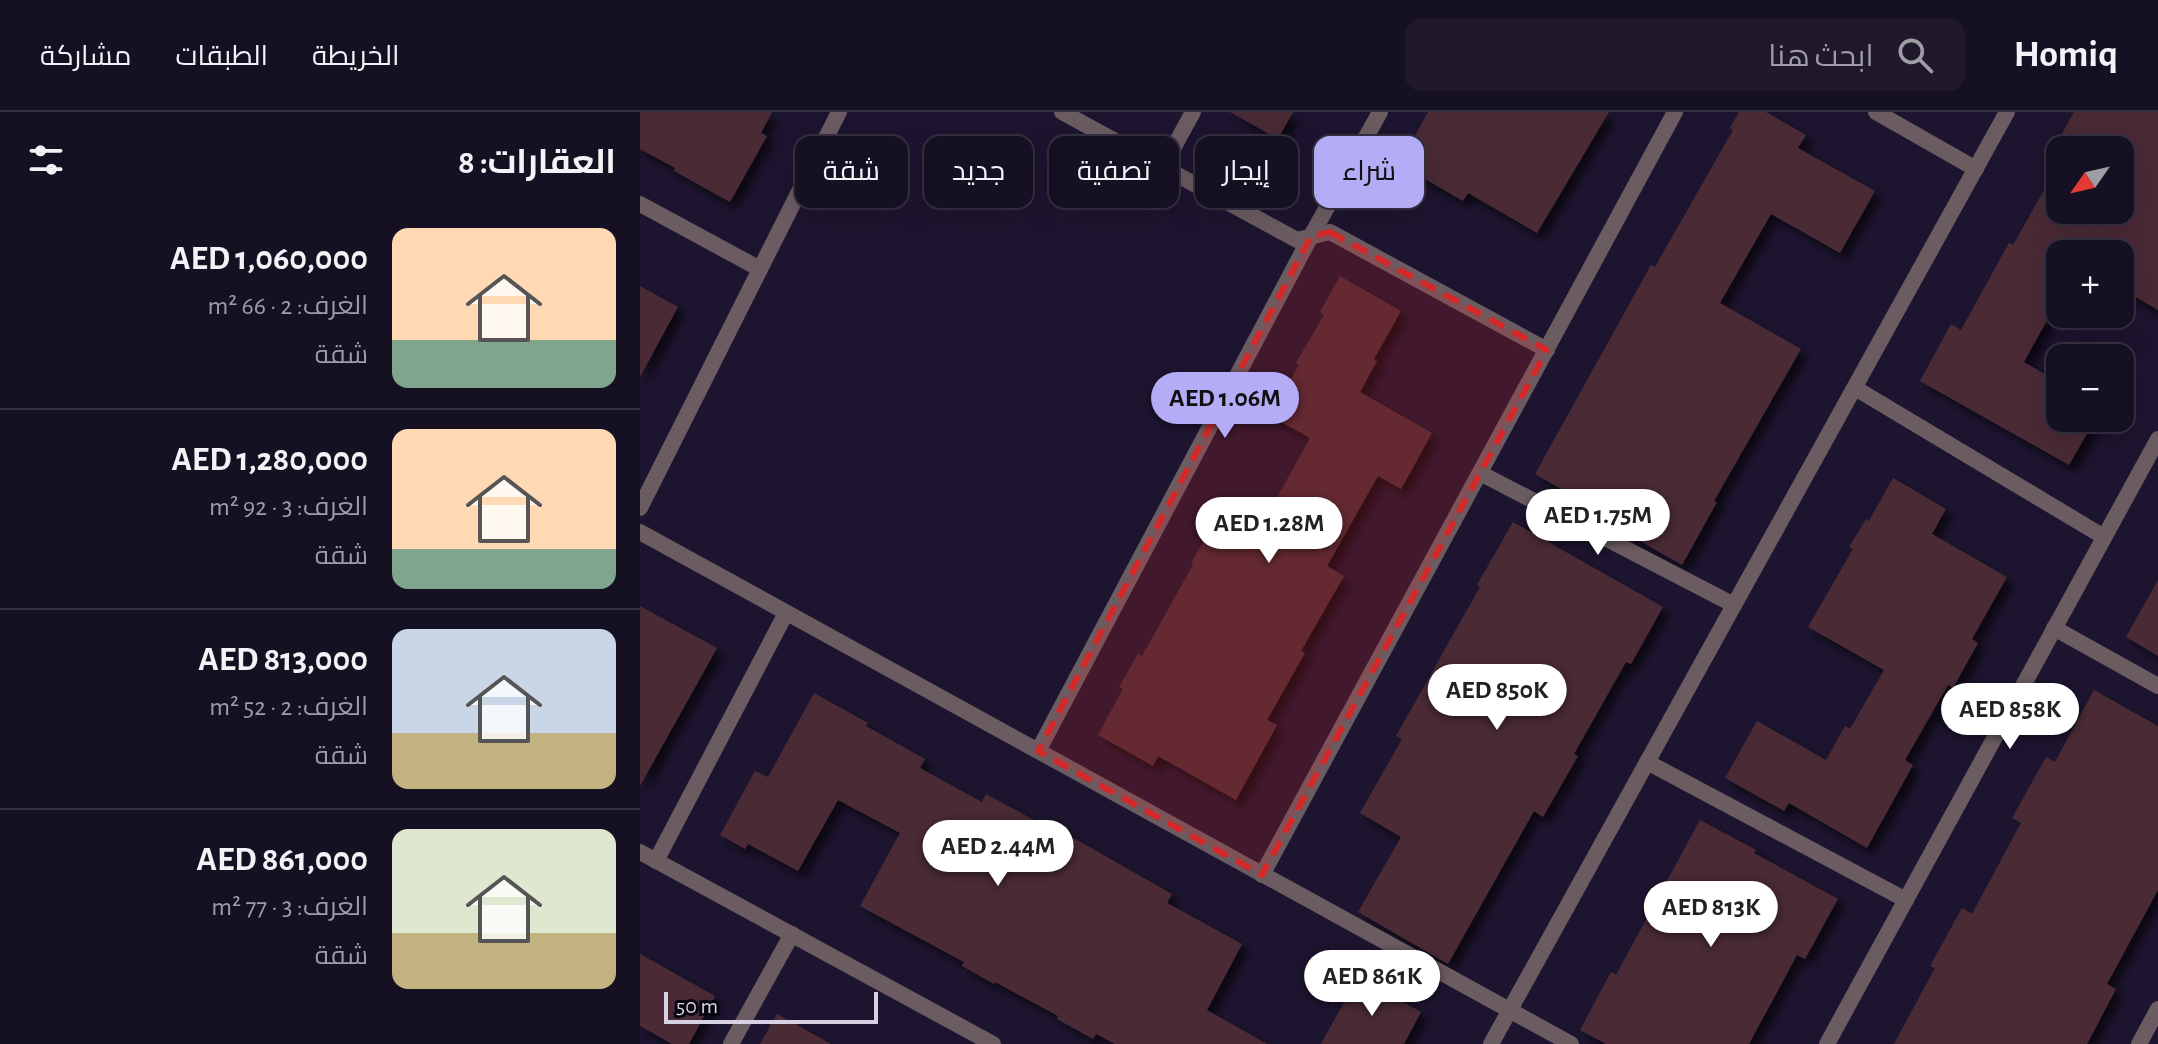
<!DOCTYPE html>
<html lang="ar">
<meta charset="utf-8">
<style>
body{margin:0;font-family:"Alegreya Sans",Cairo,sans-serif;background:#1f192b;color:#f1f3f6;direction:rtl;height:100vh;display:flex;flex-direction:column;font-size:30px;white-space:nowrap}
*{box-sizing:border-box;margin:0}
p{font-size:26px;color:#9e9da6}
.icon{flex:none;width:44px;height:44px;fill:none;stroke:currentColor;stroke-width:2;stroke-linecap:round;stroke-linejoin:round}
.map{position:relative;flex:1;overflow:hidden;direction:ltr}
.side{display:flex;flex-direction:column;background:#161023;width:640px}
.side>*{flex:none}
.hud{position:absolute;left:24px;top:24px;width:760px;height:72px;direction:rtl;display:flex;gap:16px}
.needle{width:52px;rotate:236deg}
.fabs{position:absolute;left:1406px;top:24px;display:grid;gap:16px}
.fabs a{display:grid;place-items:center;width:88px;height:88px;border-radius:16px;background:#161023;box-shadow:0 8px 32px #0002,0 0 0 2px #353041;font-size:40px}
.scale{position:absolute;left:24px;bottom:20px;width:214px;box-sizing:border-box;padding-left:8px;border:4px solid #d6d2e3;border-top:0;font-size:22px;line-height:28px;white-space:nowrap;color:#d6d2e3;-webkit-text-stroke:6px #07040e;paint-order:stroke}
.price{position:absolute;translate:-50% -68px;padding:0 18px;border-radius:28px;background:#fff;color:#222;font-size:26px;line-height:52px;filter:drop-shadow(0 2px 4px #0008)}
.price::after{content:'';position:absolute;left:50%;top:48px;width:24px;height:18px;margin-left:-12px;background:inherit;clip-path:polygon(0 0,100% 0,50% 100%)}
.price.selected{background:#b5acf8;color:#111}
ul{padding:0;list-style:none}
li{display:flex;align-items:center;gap:24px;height:200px;padding:0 24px}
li+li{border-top:2px solid #353041}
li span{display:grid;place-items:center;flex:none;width:224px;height:160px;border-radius:16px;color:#555}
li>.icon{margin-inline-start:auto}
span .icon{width:96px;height:96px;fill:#fffc;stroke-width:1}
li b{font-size:34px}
h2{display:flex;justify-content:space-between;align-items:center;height:96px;padding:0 24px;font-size:34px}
.chip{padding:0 28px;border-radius:16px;background:#161023;box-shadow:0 8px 32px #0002,0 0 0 2px #353041;font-size:28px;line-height:72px}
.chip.selected{background:#b5acf8;color:#111}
header{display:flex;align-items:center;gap:48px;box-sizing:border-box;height:112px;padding:0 40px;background:#161023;border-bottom:2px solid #353041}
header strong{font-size:38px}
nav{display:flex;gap:44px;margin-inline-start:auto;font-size:28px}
.search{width:560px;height:72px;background:#1f192b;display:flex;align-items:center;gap:20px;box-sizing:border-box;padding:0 28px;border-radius:16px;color:#9e9da6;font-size:30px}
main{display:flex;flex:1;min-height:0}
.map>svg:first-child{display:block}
.building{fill:#492c36;filter:url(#shadow)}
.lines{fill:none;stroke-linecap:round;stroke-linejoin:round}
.street{stroke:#6b5c62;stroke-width:16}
.marked{fill:#d62828;fill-opacity:0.2;stroke:#d62828;stroke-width:6;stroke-dasharray:16 10;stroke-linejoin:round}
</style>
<header>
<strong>Homiq</strong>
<div class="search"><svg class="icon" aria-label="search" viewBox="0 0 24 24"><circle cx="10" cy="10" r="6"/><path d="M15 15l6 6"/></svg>ابحث هنا</div>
<nav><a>الخريطة</a><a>الطبقات</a><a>مشاركة</a></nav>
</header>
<main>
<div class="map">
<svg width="1518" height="932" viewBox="0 0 1518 932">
<defs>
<filter id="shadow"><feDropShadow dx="7" dy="7" stdDeviation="4" flood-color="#0009"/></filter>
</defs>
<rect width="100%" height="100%" fill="#1d152f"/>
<g class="building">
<polygon points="0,0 132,0 121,21 127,24 90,90 34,59 35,56 0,37"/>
<polygon points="590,0 653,0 638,27"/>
<polygon points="788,0 969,0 897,121 828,81 823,89 759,52"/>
<polygon points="1099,0 1126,0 1166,23 1158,36 1235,79 1200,141 1131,102 1080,191 1161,237 1074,389 1077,390 1042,453 972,413 975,408 895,362 1011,153 1015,155 1093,18 1090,16"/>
<polygon points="1434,0 1518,0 1518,198 1480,176 1480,142 1420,142 1420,185 1384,250 1420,271 1420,306 1456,306 1429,353 1280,269 1311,212 1321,218 1369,131 1373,133 1420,50 1420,98 1480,98 1480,38 1413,38"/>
<polygon points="700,164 761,199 734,247 737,249 720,280 792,321 761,377 738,364 687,454 704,464 661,539 665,541 627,608 637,613 596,688 518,644 513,654 458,623 483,577 479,575 498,542 502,544 553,453 551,452 581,397 619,418 670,326 630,304 659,253 656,251 684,203 680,200"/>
<polygon points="0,174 38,195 0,265"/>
<polygon points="1253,366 1306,397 1292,422 1367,465 1332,527 1338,531 1313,576 1308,573 1265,648 1273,653 1227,736 1149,691 1144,699 1085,666 1117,609 1186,648 1205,614 1210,617 1244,558 1168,515 1213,437 1209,435 1226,407 1229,409"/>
<polygon points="873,410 1023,495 991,552 986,550 934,642 938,644 903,705 894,699 808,852 718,800 761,725 720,701 762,627 756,624 840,475 837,473"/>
<polygon points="1518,468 1518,544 1486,525"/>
<polygon points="0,494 77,536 0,674"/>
<polygon points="1454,578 1518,614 1518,778 1467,872 1476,877 1447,932 1254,932 1295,856 1290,854 1322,796 1332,802 1381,711 1372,706 1406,645 1415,650"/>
<polygon points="174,581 228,611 226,614 285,647 280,656 342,690 346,682 398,710 400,707 532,782 527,791 602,832 567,898 627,932 475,932 456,922 453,927 417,907 418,904 355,870 354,872 322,854 324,850 220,794 260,721 198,688 158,759 108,732 105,737 80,723 115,659 128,665"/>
<polygon points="1060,708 1116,738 1114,741 1198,787 1165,847 1157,843 1109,932 966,932 940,918 971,860 976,863"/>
<polygon points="0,842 75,884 49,932 32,932 0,914"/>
<polygon points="718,865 781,900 764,932 681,932"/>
<polygon points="137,902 191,932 120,932"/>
</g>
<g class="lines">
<g class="street">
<polyline points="422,0 657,128 690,120 907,238"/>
<polyline points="1236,0 1336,57"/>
<polyline points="523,55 553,0"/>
<polyline points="0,92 120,157"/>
<polyline points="1215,276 1464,425"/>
<polyline points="840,361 1094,493"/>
<polyline points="0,396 199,0"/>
<polyline points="0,420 931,932"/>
<polyline points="1414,516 1518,574"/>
<polyline points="398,639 671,124 740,0"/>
<polyline points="1007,650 1266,788"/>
<polyline points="0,740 353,932"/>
<polyline points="16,749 146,501"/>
<polyline points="622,763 1035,0"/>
<polyline points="91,932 152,822"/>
<polyline points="851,932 1367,0"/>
<polyline points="1187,932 1518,327"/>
<polyline points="1499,932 1518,897"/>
</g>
</g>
<path class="marked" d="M 690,120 L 907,238 L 622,763 L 398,639 L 671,124 Z"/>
</svg>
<div class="fabs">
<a><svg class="needle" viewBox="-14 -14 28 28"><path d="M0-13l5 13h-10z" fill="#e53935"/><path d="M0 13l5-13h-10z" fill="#9e9da6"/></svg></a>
<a>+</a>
<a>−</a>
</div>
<div class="scale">50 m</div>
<b class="price selected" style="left:585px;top:328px">AED 1.06M</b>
<b class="price" style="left:958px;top:445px">AED 1.75M</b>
<b class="price" style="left:629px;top:453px">AED 1.28M</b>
<b class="price" style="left:857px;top:620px">AED 850K</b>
<b class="price" style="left:1370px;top:639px">AED 858K</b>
<b class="price" style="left:358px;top:776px">AED 2.44M</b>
<b class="price" style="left:1071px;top:837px">AED 813K</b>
<b class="price" style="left:732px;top:906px">AED 861K</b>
<div class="hud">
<a class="chip selected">شراء</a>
<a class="chip">إيجار</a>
<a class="chip">تصفية</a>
<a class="chip">جديد</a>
<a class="chip">شقة</a>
</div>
</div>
<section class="side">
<h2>العقارات: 8<svg class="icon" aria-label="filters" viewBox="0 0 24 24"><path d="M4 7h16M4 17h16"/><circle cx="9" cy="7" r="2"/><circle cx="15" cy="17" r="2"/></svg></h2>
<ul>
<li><span style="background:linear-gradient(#ffd9b3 70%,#7fa58c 0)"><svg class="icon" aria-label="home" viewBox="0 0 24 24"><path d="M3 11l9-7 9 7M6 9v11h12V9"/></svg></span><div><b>AED 1,060,000</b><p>الغرف: 2 · 66 m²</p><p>شقة</p></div></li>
<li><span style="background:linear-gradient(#ffd9b3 75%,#7fa58c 0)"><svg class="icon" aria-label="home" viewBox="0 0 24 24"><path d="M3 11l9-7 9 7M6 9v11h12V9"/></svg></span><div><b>AED 1,280,000</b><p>الغرف: 3 · 92 m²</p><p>شقة</p></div></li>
<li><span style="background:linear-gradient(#c9d6e8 65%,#c2b280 0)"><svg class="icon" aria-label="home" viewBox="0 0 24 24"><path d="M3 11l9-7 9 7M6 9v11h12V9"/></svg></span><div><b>AED 813,000</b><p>الغرف: 2 · 52 m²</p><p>شقة</p></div></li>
<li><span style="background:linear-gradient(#dfe7d0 65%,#c2b280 0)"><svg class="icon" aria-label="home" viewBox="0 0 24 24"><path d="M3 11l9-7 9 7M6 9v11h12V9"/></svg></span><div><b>AED 861,000</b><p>الغرف: 3 · 77 m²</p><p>شقة</p></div></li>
</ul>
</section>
</main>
